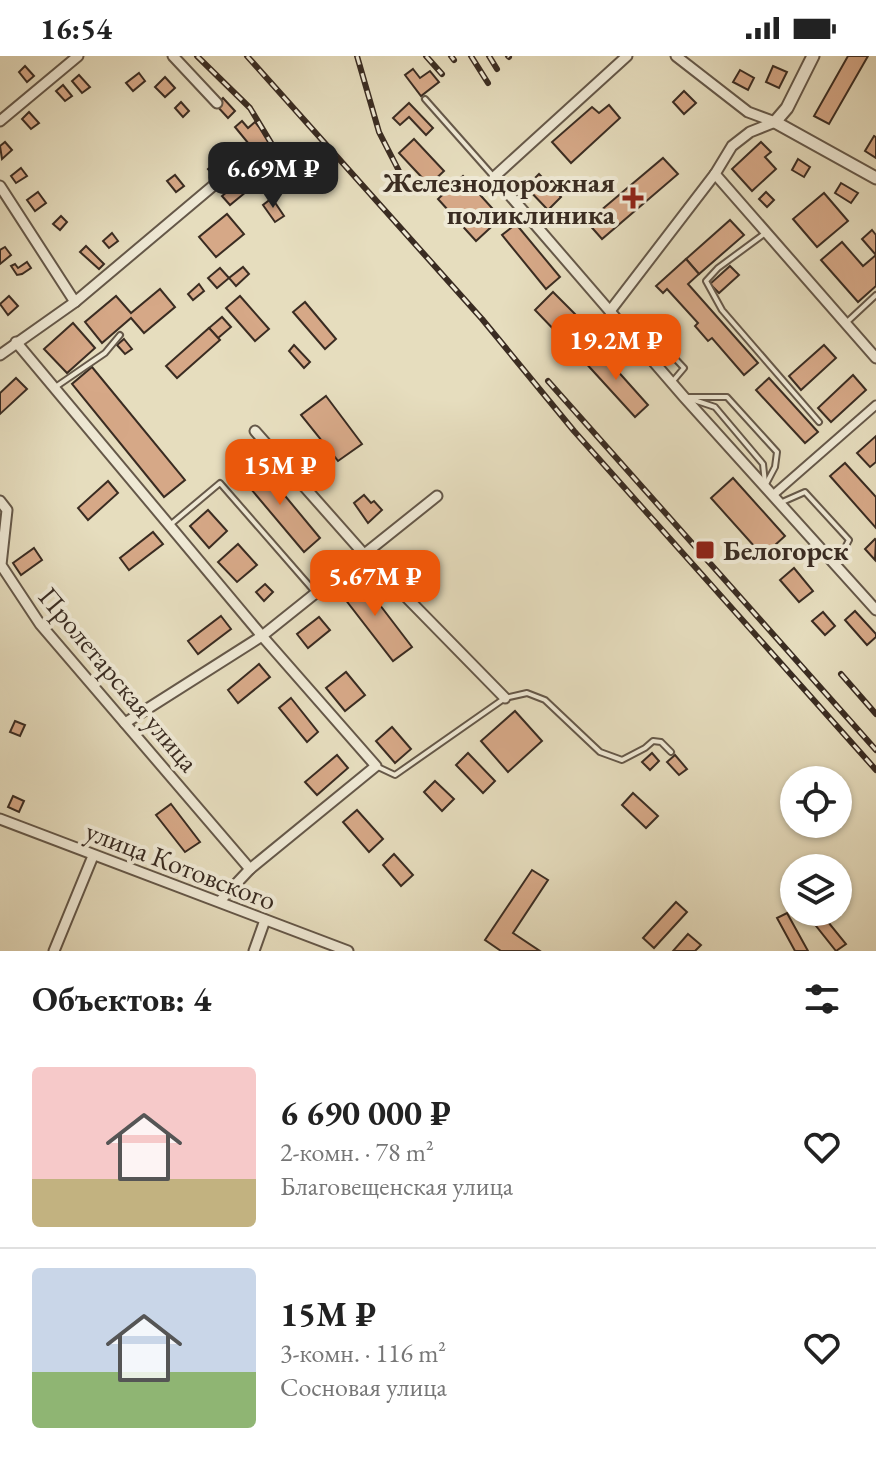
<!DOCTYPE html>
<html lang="ru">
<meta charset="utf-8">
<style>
body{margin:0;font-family:"EB Garamond",serif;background:#f6f6f6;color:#222;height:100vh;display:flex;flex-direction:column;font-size:30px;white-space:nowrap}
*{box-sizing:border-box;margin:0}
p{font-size:26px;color:#767676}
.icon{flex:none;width:44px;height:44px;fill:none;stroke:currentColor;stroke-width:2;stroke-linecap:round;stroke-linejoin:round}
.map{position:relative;height:895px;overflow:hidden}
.panel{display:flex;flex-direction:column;background:#fff;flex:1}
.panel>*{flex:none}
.buttons{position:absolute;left:780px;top:710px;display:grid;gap:16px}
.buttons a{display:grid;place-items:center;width:72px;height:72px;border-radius:50%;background:#fff;box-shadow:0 2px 6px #0004;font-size:40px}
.price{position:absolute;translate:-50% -68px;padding:0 18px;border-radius:16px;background:#ea580c;color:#fff;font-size:26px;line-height:52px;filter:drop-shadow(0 2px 4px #0008)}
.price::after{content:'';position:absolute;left:50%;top:48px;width:24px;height:18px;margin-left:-12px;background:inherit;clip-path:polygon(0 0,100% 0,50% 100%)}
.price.current{background:#222;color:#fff}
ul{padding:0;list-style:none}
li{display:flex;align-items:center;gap:24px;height:200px;padding:0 32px}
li+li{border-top:2px solid #e0e0e0}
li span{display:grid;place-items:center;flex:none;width:224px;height:160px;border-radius:8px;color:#555}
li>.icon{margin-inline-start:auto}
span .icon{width:96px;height:96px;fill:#fffc;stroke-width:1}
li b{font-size:34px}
h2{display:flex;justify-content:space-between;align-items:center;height:96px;padding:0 32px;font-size:34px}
.status{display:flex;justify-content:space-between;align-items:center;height:56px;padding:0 40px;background:#fff;direction:ltr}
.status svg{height:22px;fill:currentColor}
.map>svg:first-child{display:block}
.building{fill:#d6a887;stroke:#3a2c22;stroke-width:2}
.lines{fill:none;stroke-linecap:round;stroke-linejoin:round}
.service-casing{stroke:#655849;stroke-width:8}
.pedestrian-casing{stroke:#655849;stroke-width:11}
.minor-casing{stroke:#655849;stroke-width:13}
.tertiary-casing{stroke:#655849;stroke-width:15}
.service{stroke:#efe9d5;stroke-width:4}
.pedestrian{stroke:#efe9d5;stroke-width:7}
.minor{stroke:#efe9d5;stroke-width:9}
.tertiary{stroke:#efe9d5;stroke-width:11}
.rail-casing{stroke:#3a2c22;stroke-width:6}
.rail{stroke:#efe9d5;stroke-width:3;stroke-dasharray:9;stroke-linecap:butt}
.poi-dot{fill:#8f2418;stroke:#efe9d5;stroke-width:3}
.labels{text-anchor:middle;stroke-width:8;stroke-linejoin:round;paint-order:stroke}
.poi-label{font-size:28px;font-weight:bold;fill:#3a2c22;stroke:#efe9d5;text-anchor:end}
.street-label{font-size:28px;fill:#3a2c22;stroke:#efe9d5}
</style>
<div class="status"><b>16:54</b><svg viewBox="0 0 49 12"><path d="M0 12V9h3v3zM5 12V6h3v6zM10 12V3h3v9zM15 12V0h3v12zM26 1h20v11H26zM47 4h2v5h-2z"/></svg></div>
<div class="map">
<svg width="876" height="895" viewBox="0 0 876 895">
<rect width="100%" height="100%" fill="#e6ddbe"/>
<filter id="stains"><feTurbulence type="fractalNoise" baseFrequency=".0025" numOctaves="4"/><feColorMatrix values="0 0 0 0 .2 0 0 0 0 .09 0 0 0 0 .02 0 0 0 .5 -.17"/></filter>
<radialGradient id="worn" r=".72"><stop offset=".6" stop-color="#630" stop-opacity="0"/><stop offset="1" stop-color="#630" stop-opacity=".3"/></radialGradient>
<g class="building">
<polygon points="848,0 868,0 829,68 814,60"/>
<polygon points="25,10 34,20 27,26 19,16"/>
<polygon points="773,10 787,16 779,32 766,26"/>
<polygon points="413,13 420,22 430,15 439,26 421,40 405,19"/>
<polygon points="740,14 754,22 748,34 733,26"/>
<polygon points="139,17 145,25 133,35 126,27"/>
<polygon points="79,19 90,31 82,37 72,25"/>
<polygon points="165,21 175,32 165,41 155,31"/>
<polygon points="63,29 72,40 65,45 56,35"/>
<polygon points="684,35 696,47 684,58 673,46"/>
<polygon points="223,42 235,55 228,62 216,49"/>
<polygon points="181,46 189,55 183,61 175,52"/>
<polygon points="409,47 433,72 426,79 409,61 400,69 393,62"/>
<polygon points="609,49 620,62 571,107 552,86 592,51 599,57"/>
<polygon points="29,56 39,67 31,73 22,63"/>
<polygon points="242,65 248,72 255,66 265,78 270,90 258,99 235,71"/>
<polygon points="874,80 876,81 876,102 865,95"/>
<polygon points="414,83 444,115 429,129 399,97"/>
<polygon points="5,86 12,94 2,103 0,90"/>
<polygon points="761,86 771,96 765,101 776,113 752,135 732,113"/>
<polygon points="224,99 231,106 215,121 208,113"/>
<polygon points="663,102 678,118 602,183 587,166"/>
<polygon points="798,103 810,111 804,121 792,114"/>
<polygon points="21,112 27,120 16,127 11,120"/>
<polygon points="539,118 561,141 548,154 526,131"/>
<polygon points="175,119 184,130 176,136 167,125"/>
<polygon points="463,120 501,162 476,185 438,143"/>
<polygon points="238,127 246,136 230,149 222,140"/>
<polygon points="841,127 858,137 851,147 835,137"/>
<polygon points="38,136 46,147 35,155 27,144"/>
<polygon points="766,136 774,144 767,151 759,143"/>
<polygon points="824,137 848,165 817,191 793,163"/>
<polygon points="272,142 284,160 275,166 263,149"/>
<polygon points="227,158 244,178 216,201 199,181"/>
<polygon points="61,160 67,166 60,174 53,168"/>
<polygon points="730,164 744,179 699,218 686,203"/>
<polygon points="516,168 560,221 546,233 502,179"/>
<polygon points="872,174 876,179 876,230 858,246 821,204 842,186 863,210 876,199 862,183"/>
<polygon points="112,177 118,185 109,192 103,185"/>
<polygon points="86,190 104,208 99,213 80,196"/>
<polygon points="5,191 11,199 0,208 0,194"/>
<polygon points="686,203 699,218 688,228 758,307 744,319 712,282 708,285 695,270 698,267 667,233 663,237 656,230"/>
<polygon points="27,206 31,212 22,218 17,219 11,210 15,208 18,212"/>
<polygon points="730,210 739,219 719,237 710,228"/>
<polygon points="243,211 249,218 236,230 229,222"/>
<polygon points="220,212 229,222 217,232 208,222"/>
<polygon points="199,228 204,235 193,244 188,238"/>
<polygon points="160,233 175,251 144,277 131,262 102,287 85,266 116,240 131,257"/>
<polygon points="553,236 580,263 561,281 535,254"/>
<polygon points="9,240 18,250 8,259 0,248"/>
<polygon points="240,240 269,273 255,285 226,252"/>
<polygon points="305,246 336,283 325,293 293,256"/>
<polygon points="222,261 231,271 218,282 209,272"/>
<polygon points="73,267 95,292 67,317 44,293"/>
<polygon points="209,272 220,284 177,322 166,310"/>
<polygon points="124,283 132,293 125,298 117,289"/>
<polygon points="294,289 310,306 304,312 289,295"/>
<polygon points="824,289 836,302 801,334 789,320"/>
<polygon points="597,292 648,349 635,361 583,304"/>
<polygon points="92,311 185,424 164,441 72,328"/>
<polygon points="853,319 866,334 831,366 818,352"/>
<polygon points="16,322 27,333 0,358 0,337"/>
<polygon points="769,322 818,376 805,387 756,334"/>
<polygon points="326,340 362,388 338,405 301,359"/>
<polygon points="876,380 876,406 870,411 857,397"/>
<polygon points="257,406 320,482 304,496 240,420"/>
<polygon points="845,407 876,441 876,472 830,420"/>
<polygon points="733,422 785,480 763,500 711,442"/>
<polygon points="108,425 118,437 88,464 78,452"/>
<polygon points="364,439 371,447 374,445 382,454 368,467 354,447"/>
<polygon points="208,454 227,475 209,492 190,470"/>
<polygon points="153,476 163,488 129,514 120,502"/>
<polygon points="875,483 876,484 875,504 865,493"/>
<polygon points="238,488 257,509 237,526 218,506"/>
<polygon points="34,492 42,504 21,519 13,507"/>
<polygon points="794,512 813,535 799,546 780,524"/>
<polygon points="357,519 412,591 393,605 338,534"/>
<polygon points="265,528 273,536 264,545 256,536"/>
<polygon points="855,555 876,578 876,581 867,589 845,564"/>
<polygon points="823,556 835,570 825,579 812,565"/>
<polygon points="221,560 231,573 198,598 188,585"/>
<polygon points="319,561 330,574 308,592 297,578"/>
<polygon points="259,608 270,621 238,647 228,634"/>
<polygon points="346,616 365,639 345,655 326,632"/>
<polygon points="291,642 318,676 307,686 279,652"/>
<polygon points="515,655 542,685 508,716 481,685"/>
<polygon points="15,665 25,669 20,680 10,676"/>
<polygon points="392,671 411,693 395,707 376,685"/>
<polygon points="468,697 495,725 483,737 456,709"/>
<polygon points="652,697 659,705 650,714 642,706"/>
<polygon points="337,699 348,712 317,739 305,726"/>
<polygon points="675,699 687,713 679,719 667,706"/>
<polygon points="435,725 454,743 442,755 424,736"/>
<polygon points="633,737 658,760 646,772 622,749"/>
<polygon points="13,740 24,745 19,756 8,751"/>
<polygon points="171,748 200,786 185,796 156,759"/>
<polygon points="357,754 383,783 369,796 343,766"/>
<polygon points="394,798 413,819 401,830 383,809"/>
<polygon points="532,814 548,824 513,877 540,895 501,895 485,884"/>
<polygon points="676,846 687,856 654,892 643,882"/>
<polygon points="805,856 820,856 846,888 836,895"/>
<polygon points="787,857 808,895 795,895 777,862"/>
<polygon points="688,878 701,889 695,895 673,895"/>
</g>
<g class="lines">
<g class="service-casing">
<g id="service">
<polyline points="425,43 494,121"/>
<polyline points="764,178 718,212 706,225 722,254 819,366"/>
<polyline points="846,267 876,239"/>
<polyline points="634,283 651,277 684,312 673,325"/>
<polyline points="57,330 105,297 120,279"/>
<polyline points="687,341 727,341 777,396 775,411 765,430"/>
<polyline points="691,343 715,351 763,408 765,427"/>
<polyline points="780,447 805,436 849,484 837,507"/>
<polyline points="170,469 220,427 315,536"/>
<polyline points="378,711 395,719 505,642 527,637 545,644 600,696 622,704 645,692 653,685 661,686 671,696"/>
</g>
</g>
<g class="pedestrian-casing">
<polyline id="pedestrian" points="773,439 876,349"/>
</g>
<g class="minor-casing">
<g id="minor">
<polyline points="173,0 217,47"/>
<polyline points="627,0 494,121 684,341 876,554"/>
<polyline points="676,0 748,56 775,66"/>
<polyline points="0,65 78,0"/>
<polyline points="715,118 876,302"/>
<polyline points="0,130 75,246"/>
<polyline points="610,255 715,118 732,90 750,76 775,66"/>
<polyline points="16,286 262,580 376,710 250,813 220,845"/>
<polyline points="0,299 75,246 214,129"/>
<polyline points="255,375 363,497 505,642"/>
<polyline points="0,445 7,454 1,509 40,568 250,813"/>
<polyline points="125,667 262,580 437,440"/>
<polyline points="0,763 348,895"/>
<polyline points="54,895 93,800"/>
<polyline points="254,895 265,864"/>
</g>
</g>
<g class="tertiary-casing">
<polyline id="tertiary" points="813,0 787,52 775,66 876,122"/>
</g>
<use href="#service" class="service"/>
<use href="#pedestrian" class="pedestrian"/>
<use href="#minor" class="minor"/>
<use href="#tertiary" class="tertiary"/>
<g class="rail-casing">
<g id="rail">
<polyline points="197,0 250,52 291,120"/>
<polyline points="247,0 482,263 574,375 876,714"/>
<polyline points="357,0 379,76 401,119"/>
<polyline points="426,0 442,18"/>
<polyline points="451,0 454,4"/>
<polyline points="471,0 488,27"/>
<polyline points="489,0 497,13"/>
<polyline points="508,0 509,1"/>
<polyline points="548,325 876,694"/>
<polyline points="841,618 876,658"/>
</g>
</g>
<use href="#rail" class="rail"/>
</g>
<g class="poi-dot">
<path d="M629 130h8v8h8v8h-8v8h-8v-8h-8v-8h8z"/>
<rect x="695" y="484" width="20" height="20" rx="4"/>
</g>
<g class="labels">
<g class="poi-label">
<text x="615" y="136">Железнодорожная<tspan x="615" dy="32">поликлиника</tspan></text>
<text x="723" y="504" text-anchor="start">Белогорск</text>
</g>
<g class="street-label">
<text transform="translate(119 623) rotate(50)" y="10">Пролетарская улица</text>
<text transform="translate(181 809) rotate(21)" y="10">улица Котовского</text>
</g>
</g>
<rect width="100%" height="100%" filter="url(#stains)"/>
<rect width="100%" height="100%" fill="url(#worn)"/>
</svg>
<div class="buttons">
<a><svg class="icon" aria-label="locate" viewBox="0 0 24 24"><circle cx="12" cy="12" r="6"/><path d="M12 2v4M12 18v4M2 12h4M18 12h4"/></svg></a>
<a><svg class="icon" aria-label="layers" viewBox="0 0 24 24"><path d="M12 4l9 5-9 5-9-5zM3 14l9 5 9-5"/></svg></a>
</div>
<b class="price current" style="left:273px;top:154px">6.69M ₽</b>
<b class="price" style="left:616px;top:326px">19.2M ₽</b>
<b class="price" style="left:280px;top:451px">15M ₽</b>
<b class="price" style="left:375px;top:562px">5.67M ₽</b>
</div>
<section class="panel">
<h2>Объектов: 4<svg class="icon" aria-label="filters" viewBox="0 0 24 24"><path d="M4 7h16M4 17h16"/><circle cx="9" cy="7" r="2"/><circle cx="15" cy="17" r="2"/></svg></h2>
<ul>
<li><span style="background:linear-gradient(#f6c9c9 70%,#c2b280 0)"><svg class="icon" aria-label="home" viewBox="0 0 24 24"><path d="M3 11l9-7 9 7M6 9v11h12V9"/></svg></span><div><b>6 690 000 ₽</b><p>2-комн. · 78 m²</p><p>Благовещенская улица</p></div><svg class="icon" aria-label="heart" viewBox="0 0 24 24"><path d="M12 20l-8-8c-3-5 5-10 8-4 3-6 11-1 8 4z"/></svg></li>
<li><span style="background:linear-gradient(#c9d6e8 65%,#8fb573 0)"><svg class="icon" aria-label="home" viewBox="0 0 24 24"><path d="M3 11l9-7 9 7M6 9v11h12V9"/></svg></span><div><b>15M ₽</b><p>3-комн. · 116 m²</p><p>Сосновая улица</p></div><svg class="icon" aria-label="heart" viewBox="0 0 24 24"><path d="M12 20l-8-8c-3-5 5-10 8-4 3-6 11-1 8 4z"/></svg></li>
</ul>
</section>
